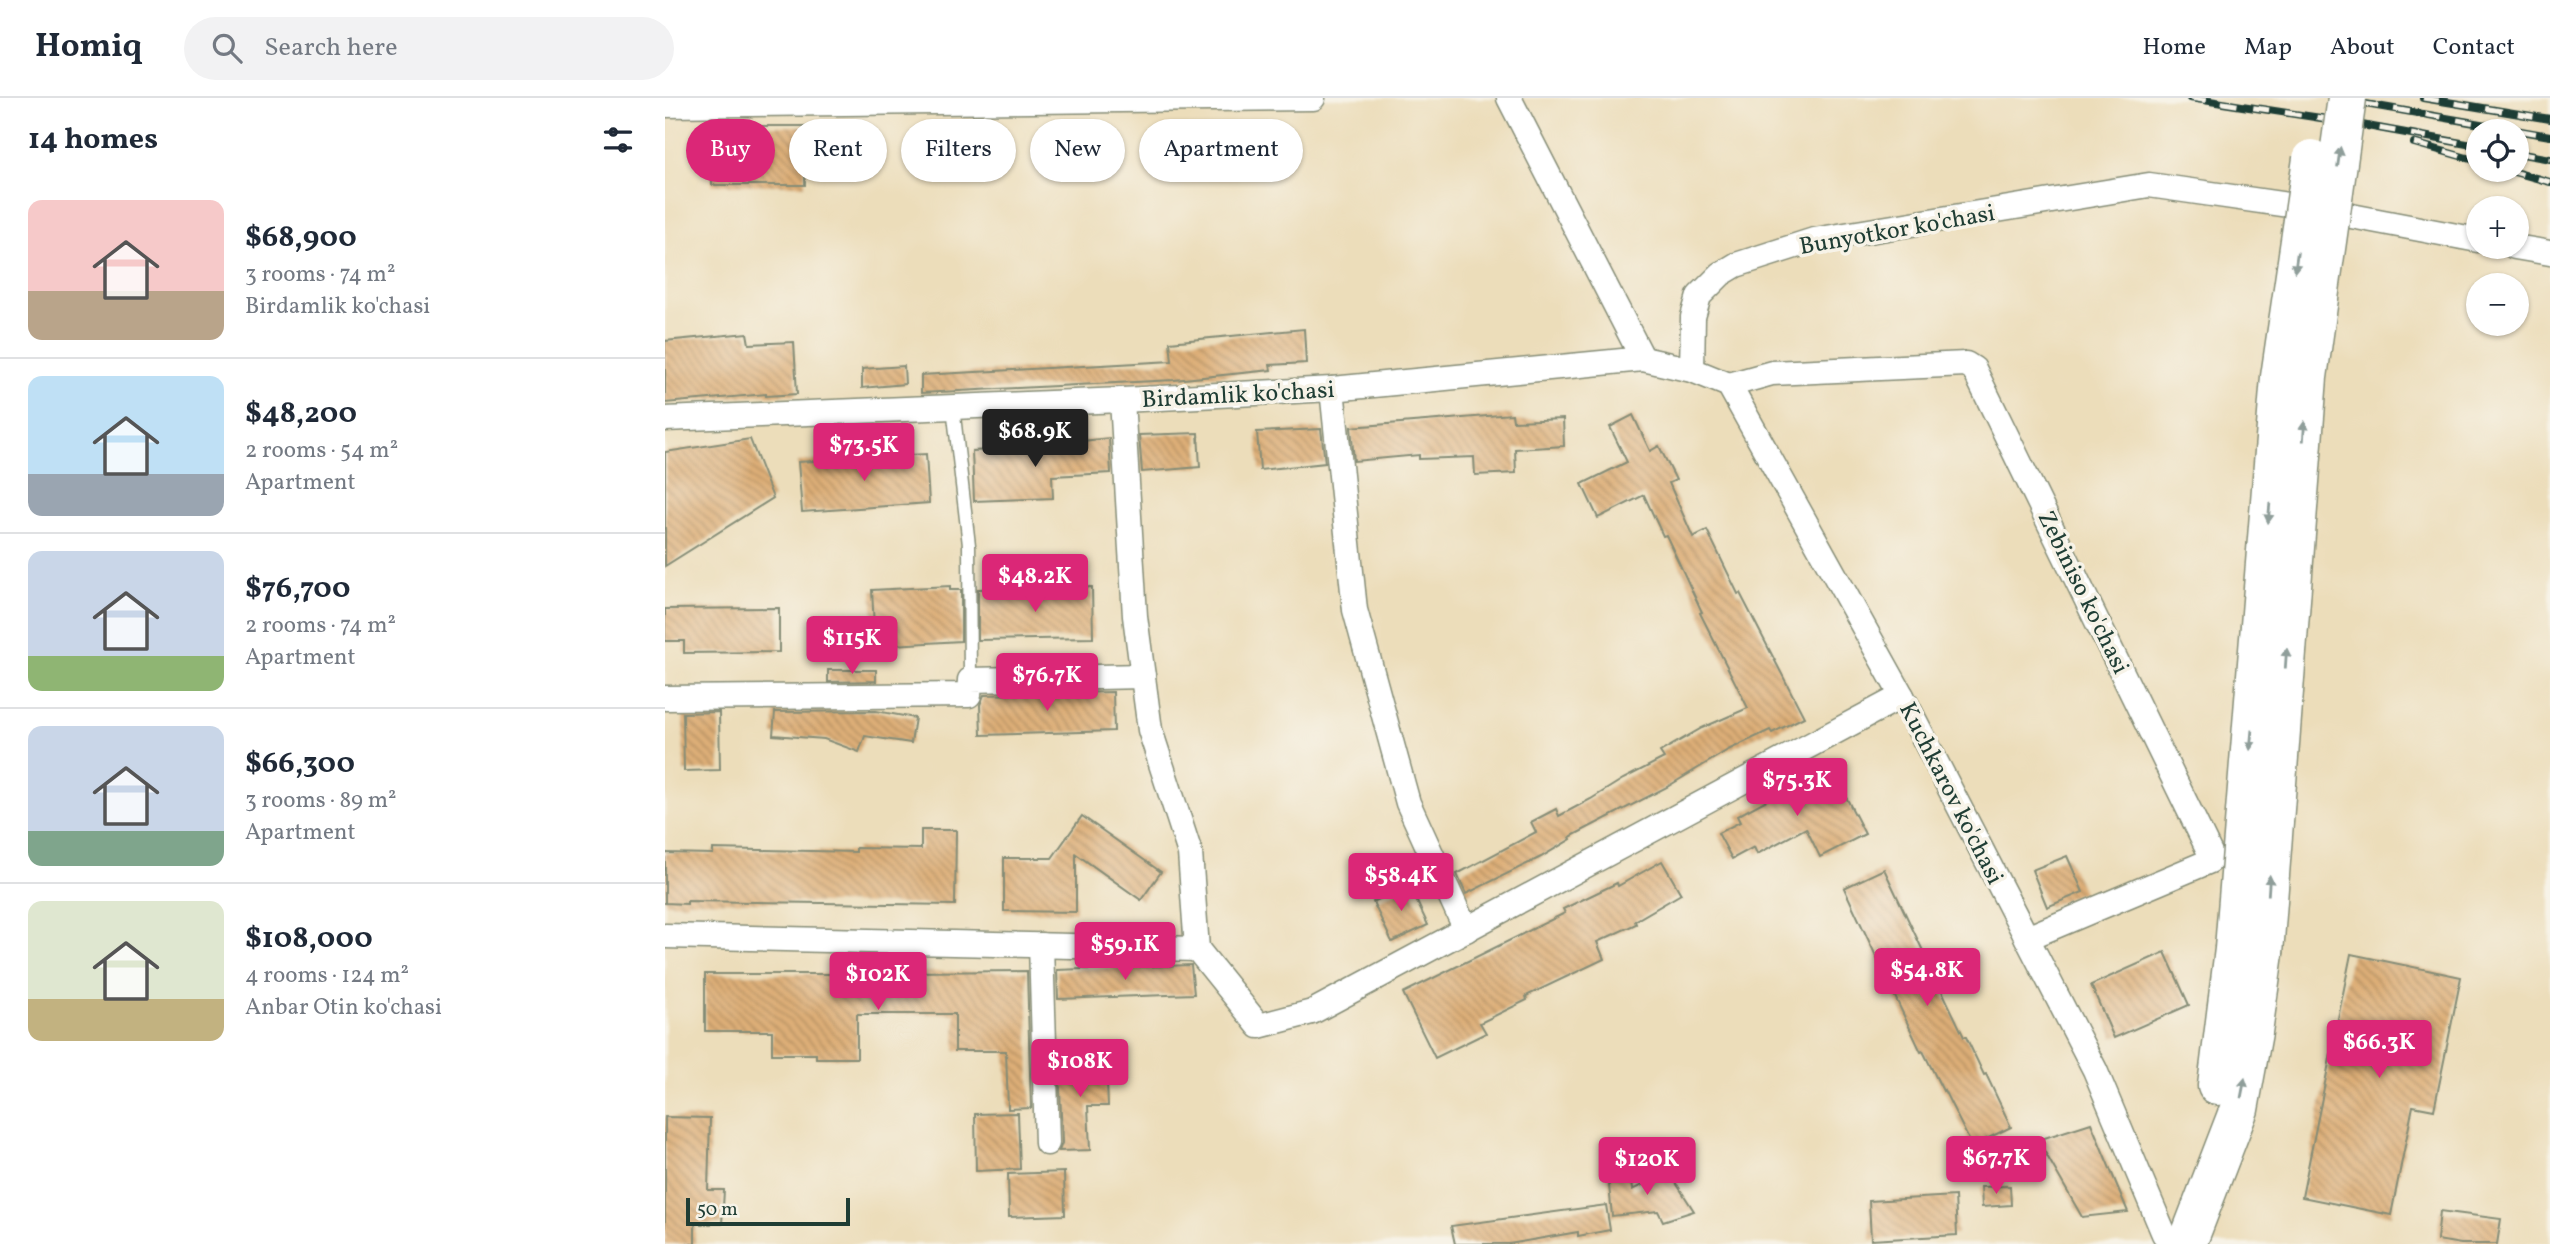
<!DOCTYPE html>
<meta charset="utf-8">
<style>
body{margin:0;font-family:Vollkorn,serif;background:#f2f2f3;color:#1f2937;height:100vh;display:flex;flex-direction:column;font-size:26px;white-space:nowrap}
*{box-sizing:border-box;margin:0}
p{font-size:23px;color:#747a83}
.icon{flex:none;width:38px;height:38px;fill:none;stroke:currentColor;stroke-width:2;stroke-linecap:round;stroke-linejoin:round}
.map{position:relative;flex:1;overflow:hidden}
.side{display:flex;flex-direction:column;background:#fff;width:665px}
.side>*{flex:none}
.guide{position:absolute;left:21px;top:21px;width:665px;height:63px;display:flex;gap:14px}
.tools{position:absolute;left:1801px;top:21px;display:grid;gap:14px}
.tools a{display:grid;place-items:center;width:63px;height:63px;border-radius:50%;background:#fff;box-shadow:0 2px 5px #0004;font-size:35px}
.scale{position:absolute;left:21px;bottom:18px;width:164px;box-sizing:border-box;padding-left:7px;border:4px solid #1f3d34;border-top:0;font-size:19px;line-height:24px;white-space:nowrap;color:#1f3d34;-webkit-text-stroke:5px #f7f3e8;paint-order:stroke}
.price{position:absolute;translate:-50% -60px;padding:0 16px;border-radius:7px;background:#db2777;color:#fff;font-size:23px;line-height:46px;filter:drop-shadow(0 2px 4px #0008)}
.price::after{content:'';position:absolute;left:50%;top:42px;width:21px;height:16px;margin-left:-10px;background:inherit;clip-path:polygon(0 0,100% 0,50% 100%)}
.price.on{background:#222;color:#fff}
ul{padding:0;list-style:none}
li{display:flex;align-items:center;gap:21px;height:175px;padding:0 28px}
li+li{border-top:2px solid #e0e1e3}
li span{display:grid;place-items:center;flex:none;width:196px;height:140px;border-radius:14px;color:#555}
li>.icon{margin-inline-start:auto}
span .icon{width:84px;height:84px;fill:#fffc;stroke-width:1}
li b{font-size:30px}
h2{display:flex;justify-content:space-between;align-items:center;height:84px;padding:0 28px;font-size:30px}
.chip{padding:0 24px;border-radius:32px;background:#fff;box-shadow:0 2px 5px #0004;font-size:24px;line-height:63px}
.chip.on{background:#db2777;color:#fff}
header{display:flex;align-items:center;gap:42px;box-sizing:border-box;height:98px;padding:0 35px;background:#fff;border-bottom:2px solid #e0e1e3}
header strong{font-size:33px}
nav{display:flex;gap:38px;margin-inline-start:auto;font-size:24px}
.search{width:490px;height:63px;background:#f2f2f3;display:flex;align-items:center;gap:18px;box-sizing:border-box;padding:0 24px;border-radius:38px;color:#747a83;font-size:26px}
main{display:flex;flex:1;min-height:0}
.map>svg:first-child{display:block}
.building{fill:url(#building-back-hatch)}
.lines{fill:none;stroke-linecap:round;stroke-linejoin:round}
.service-casing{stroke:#868d77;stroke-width:15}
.minor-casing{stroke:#868d77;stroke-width:27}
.primary-casing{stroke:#868d77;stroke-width:41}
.service{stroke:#fff;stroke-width:12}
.minor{stroke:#fff;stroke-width:24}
.primary{stroke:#fff;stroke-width:38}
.rail-casing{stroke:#1f3d34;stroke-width:8}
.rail{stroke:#f7f3e8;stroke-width:5;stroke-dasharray:16;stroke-linecap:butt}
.primary-bridge-casing{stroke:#868d77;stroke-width:41;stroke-linecap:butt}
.primary-bridge{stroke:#fff;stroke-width:38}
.oneway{fill:#8f9e9a}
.labels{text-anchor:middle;stroke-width:7;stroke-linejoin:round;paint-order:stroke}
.street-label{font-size:24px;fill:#1f3d34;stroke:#f7f3e8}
</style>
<header>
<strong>Homiq</strong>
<div class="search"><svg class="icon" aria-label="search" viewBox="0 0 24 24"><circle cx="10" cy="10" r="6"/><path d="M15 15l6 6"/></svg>Search here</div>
<nav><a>Home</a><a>Map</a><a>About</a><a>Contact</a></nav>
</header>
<main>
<section class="side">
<h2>14 homes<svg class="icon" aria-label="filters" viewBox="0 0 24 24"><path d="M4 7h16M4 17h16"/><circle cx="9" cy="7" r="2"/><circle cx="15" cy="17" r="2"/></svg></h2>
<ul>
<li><span style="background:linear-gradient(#f6c9c9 65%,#b9a48a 0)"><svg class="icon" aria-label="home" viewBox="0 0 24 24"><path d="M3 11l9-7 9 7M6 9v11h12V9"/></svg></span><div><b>$68,900</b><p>3 rooms · 74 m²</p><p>Birdamlik ko'chasi</p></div></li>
<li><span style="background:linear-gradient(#bfe0f5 70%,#9aa5b1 0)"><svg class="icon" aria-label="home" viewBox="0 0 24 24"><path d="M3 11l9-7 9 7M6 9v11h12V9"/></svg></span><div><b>$48,200</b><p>2 rooms · 54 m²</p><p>Apartment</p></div></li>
<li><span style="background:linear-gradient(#c9d6e8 75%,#8fb573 0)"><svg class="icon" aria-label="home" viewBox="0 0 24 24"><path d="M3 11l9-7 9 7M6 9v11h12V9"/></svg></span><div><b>$76,700</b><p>2 rooms · 74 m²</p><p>Apartment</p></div></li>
<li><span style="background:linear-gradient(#c9d6e8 75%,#7fa58c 0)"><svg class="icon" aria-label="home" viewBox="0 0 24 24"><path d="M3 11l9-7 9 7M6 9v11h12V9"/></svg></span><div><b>$66,300</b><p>3 rooms · 89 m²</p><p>Apartment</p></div></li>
<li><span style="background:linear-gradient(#dfe7d0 70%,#c2b280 0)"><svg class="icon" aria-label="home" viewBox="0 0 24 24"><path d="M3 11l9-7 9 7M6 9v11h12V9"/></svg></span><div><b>$108,000</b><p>4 rooms · 124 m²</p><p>Anbar Otin ko'chasi</p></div></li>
</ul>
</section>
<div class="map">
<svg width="1885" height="1146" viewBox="0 0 1885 1146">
<defs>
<pattern id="building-back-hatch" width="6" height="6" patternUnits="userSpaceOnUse" patternTransform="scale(1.75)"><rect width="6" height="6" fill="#ddae77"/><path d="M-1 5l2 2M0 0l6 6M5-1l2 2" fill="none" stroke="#b38f62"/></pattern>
</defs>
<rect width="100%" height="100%" fill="#f7f3e8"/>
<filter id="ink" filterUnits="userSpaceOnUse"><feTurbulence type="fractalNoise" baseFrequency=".0143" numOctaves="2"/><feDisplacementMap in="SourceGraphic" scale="14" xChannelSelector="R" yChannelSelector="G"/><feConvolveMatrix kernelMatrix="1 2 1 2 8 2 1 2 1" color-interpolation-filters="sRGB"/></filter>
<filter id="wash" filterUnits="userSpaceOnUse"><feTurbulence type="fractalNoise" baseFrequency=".00686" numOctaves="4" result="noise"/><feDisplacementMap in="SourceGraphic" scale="28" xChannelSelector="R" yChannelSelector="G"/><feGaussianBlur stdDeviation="1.57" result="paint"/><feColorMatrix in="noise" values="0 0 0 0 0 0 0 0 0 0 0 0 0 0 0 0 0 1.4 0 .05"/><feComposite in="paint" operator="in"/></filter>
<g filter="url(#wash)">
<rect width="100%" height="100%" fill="#ecddba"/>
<g id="blocks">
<g class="building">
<polygon points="46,28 140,28 140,87 47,87"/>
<polygon points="639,231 641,265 605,267 606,272 509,282 256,295 256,277 507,263 505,244"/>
<polygon points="82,235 84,246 129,244 132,296 101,298 101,296 0,305 0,243"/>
<polygon points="239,268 240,286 197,290 197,271"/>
<polygon points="847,316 848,323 898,321 899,348 850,351 851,375 810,377 809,359 754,361 754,357 689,363 686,329"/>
<polygon points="968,317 985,353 994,348 1011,382 1004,385 1028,439 1042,432 1073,496 1075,495 1139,619 1107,635 1105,632 1063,652 1002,689 905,739 906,741 876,759 801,796 792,776 871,734 866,724 891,711 894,718 926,701 958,681 999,660 995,654 1037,630 1083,610 1035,515 1037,514 1001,437 998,438 979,397 933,420 917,386 962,364 945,329"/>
<polygon points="656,331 660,365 595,372 592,334"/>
<polygon points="533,335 535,369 477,374 474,337"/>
<polygon points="444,340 446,375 387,378 388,400 309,403 307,353 409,348 409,344"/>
<polygon points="85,341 108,400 0,468 0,354"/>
<polygon points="261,356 264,405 137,414 133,364"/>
<polygon points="285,488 285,492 296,492 296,543 210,548 207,492"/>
<polygon points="427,489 428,540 313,542 313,491"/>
<polygon points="114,510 114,554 19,555 19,543 0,543 0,511"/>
<polygon points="163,572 211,572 211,583 163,584"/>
<polygon points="448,594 449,633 316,637 315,607 319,597"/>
<polygon points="211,613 250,620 246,645 200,638 194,654 159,641 108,637 110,614"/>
<polygon points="54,614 55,672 19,673 18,615"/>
<polygon points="1165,668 1200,736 1155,759 1141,730 1092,756 1089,749 1067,761 1053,735 1075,724 1072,718"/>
<polygon points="417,718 496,774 476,802 411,756 411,814 339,813 339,760 387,760"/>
<polygon points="256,732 291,732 290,807 22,803 22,806 0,805 0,755 48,756 48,751 191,754 191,750 256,751"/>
<polygon points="1402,758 1418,794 1382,809 1367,772"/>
<polygon points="997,763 1016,796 970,823 971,826 932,844 939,861 861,898 862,902 815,925 821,935 770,960 738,895 900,815 898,811 952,785 953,788"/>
<polygon points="1219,771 1299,939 1301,939 1319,977 1321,976 1346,1029 1307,1048 1279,992 1278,993 1258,953 1256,954 1179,790"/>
<polygon points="744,787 763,827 727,844 708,804"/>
<polygon points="1500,854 1524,907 1449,940 1426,887"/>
<polygon points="1686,856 1796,879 1769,1012 1748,1008 1726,1117 1637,1099"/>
<polygon points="526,867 529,896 393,901 392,872"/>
<polygon points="362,873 366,1010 343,1011 341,953 290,953 290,916 192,916 192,960 151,960 151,956 107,956 107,933 40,933 40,876 239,876 239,874"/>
<polygon points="441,961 443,1008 423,1008 425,1052 394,1053 397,1045 394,962"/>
<polygon points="353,1015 355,1071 311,1073 310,1016"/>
<polygon points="0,1019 45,1020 43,1092 59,1092 57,1126 30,1126 30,1146 0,1146"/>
<polygon points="1426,1025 1463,1114 1417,1119 1373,1042"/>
<polygon points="399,1074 400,1117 344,1119 343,1076"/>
<polygon points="965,1074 967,1092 1004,1074 1029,1113 998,1123 993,1113 947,1118 943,1077"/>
<polygon points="1345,1088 1346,1107 1317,1109 1316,1089"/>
<polygon points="1290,1098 1292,1137 1206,1142 1204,1103"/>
<polygon points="941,1107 945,1132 913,1138 913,1134 844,1146 790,1146 786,1128"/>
<polygon points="1775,1113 1836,1121 1832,1146 1796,1146 1772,1142"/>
</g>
</g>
</g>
<g filter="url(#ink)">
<use href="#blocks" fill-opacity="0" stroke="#868d77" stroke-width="2"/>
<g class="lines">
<g class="service-casing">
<polyline id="service" points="288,309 304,447 305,582"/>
</g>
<g class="minor-casing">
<g id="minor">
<polyline points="844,0 978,261"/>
<polyline points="0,7 648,0"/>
<polyline points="1850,149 1885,155"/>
<polyline points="1027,272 1064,287 1237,598 1430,972 1499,1136 1510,1146"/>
<polyline points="1064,287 1107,275 1301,266 1309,271 1547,759 1545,763 1362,840"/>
<polyline points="667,291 690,512 743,705 801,832"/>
<polyline points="457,302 470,518 485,632 525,755 532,851"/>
<polyline points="0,321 457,302 667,291 978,261 1027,272 1028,219 1034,198 1056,176 1071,167 1149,142 1484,87 1644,110 1813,142"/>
<polyline points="0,600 304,597 305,582 478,578"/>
<polyline points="0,838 532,851"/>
<polyline points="376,847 382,1045"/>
<polyline points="532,851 594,928 647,914 1237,598"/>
</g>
</g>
<g class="primary-casing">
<g id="primary">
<polyline points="1552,988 1569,851"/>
<polyline points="1522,1146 1574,1011 1588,934 1599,855"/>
</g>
</g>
<use href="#service" class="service"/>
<use href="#minor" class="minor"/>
<use href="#primary" class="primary"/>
<g class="rail-casing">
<g id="rail">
<polyline points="1525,0 1669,22 1813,48"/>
<polyline points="1666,0 1885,38"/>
<polyline points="1758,0 1885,21"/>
<polyline points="1749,45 1813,63"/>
<polyline points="1852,55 1885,61"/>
<polyline points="1842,72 1885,84"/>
</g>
</g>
<use href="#rail" class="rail"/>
<g class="primary-bridge-casing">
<g id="primary-bridge">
<polyline points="1569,851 1615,279 1647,61"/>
<polyline points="1599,855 1643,279 1682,0"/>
</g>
</g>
<use href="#primary-bridge" class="primary-bridge"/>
</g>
<defs><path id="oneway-solid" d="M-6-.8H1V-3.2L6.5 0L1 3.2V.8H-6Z" transform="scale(1.75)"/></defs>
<g class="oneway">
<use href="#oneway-solid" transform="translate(1674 59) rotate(-82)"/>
<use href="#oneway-solid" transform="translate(1631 164) rotate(98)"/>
<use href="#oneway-solid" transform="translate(1639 333) rotate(-86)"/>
<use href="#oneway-solid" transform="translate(1604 415) rotate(95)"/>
<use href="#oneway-solid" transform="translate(1621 560) rotate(-86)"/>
<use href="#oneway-solid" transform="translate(1586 642) rotate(95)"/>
<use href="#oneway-solid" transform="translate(1604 787) rotate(-86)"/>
<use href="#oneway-solid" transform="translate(1578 990) rotate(-79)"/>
</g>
</g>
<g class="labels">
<g class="street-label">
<text transform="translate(1232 131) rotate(-10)" y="8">Bunyotkor ko'chasi</text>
<text transform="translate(573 296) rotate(-3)" y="8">Birdamlik ko'chasi</text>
<text transform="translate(1419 494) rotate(64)" y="8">Zebiniso ko'chasi</text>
<text transform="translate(1287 695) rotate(63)" y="8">Kuchkarov ko'chasi</text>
</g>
</g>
</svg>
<div class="tools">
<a><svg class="icon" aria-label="locate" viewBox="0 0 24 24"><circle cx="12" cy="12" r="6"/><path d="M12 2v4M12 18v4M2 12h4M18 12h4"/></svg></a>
<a>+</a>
<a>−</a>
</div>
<div class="scale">50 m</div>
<b class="price on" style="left:370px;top:371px">$68.9K</b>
<b class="price" style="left:199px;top:385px">$73.5K</b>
<b class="price" style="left:370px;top:516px">$48.2K</b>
<b class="price" style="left:187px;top:578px">$115K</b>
<b class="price" style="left:382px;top:615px">$76.7K</b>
<b class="price" style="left:1132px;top:720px">$75.3K</b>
<b class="price" style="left:736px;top:815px">$58.4K</b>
<b class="price" style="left:460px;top:884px">$59.1K</b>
<b class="price" style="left:1262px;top:910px">$54.8K</b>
<b class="price" style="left:213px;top:914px">$102K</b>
<b class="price" style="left:1714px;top:982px">$66.3K</b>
<b class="price" style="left:415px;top:1001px">$108K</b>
<b class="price" style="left:1331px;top:1098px">$67.7K</b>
<b class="price" style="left:982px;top:1099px">$120K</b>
<div class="guide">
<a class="chip on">Buy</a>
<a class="chip">Rent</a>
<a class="chip">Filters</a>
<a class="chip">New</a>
<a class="chip">Apartment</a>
</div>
</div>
</main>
